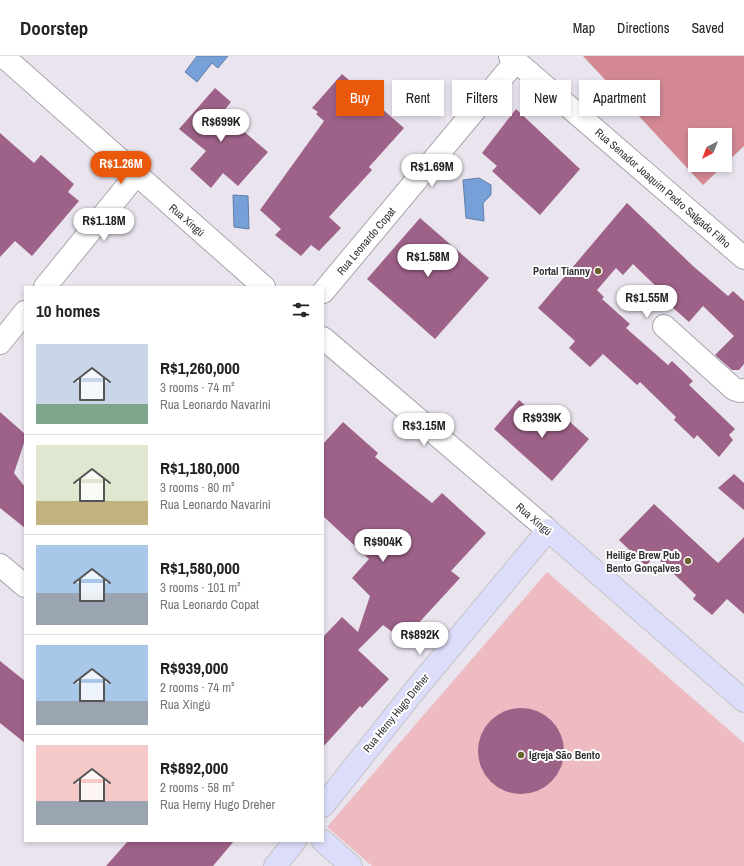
<!DOCTYPE html>
<meta charset="utf-8">
<style>
body{margin:0;font-family:"Archivo Narrow",sans-serif;background:#f6f6f6;color:#222;height:100vh;display:flex;flex-direction:column;font-size:15px;white-space:nowrap}
*{box-sizing:border-box;margin:0}
p{font-size:13px;color:#767676}
.icon{flex:none;width:22px;height:22px;fill:none;stroke:currentColor;stroke-width:2;stroke-linecap:round;stroke-linejoin:round}
.map{position:relative;flex:1;overflow:hidden}
.drawer{position:absolute;left:24px;top:230px;width:300px;height:556px;display:flex;flex-direction:column;background:#fff;border-radius:0px;box-shadow:0 2px 6px #0003}
.drawer>*{flex:none}
.banner{position:absolute;left:336px;top:24px;width:348px;height:36px;display:flex;gap:8px}
.needle{width:26px;rotate:222deg}
.tools{position:absolute;left:688px;top:72px;display:grid;gap:8px}
.tools a{display:grid;place-items:center;width:44px;height:44px;border-radius:0px;background:#fff;box-shadow:0 2px 6px #0003;font-size:20px}
.price{position:absolute;translate:-50% -34px;padding:0 9px;border-radius:14px;background:#fff;color:#222;font-size:13px;line-height:26px;filter:drop-shadow(0 1px 2px #0008)}
.price::after{content:'';position:absolute;left:50%;top:24px;width:12px;height:9px;margin-left:-6px;background:inherit;clip-path:polygon(0 0,100% 0,50% 100%)}
.price.active{background:#ea580c;color:#fff}
ul{padding:0;list-style:none}
li{display:flex;align-items:center;gap:12px;height:100px;padding:0 12px}
li+li{border-top:1px solid #e0e0e0}
li span{display:grid;place-items:center;flex:none;width:112px;height:80px;border-radius:0px;color:#555}
li>.icon{margin-inline-start:auto}
span .icon{width:48px;height:48px;fill:#fffc;stroke-width:1}
li b{font-size:17px}
h2{display:flex;justify-content:space-between;align-items:center;height:48px;padding:0 12px;font-size:17px}
.chip{padding:0 14px;border-radius:0px;background:#fff;box-shadow:0 2px 6px #0003;font-size:14px;line-height:36px}
.chip.active{background:#ea580c;color:#fff}
header{display:flex;align-items:center;gap:24px;box-sizing:border-box;height:56px;padding:0 20px;background:#fff;border-bottom:1px solid #e0e0e0}
header strong{font-size:19px}
nav{display:flex;gap:22px;margin-inline-start:auto;font-size:14px}
.map>svg:first-child{display:block}
.green{fill:#edbbc1}
.forest{fill:#d38892}
.water{fill:#76a0d7;stroke:#627ea6}
.building{fill:#9e6288}
.lines{fill:none;stroke-linecap:round;stroke-linejoin:round}
.minor-casing{stroke:#aaa4ae;stroke-width:24}
.major-casing{stroke:#c6c5c6;stroke-width:24}
.minor{stroke:#fff;stroke-width:22}
.major{stroke:#dcddfb;stroke-width:22}
.poi-dot{fill:#6c622f;stroke:#fff;stroke-width:1.5}
.labels{text-anchor:middle;stroke-width:4;stroke-linejoin:round;paint-order:stroke}
.street-label{font-size:11px;fill:#322f33;stroke:#fff}
.poi-label{font-size:11px;font-weight:bold;fill:#322f33;stroke:#fff;text-anchor:end}
</style>
<header>
<strong>Doorstep</strong>
<nav><a>Map</a><a>Directions</a><a>Saved</a></nav>
</header>
<div class="map">
<svg width="744" height="810" viewBox="0 0 744 810">
<rect width="100%" height="100%" fill="#eae4ee"/>
<polygon class="green" points="547,516 744,687 744,810 372,810 327,771"/>
<polygon class="forest" points="583,0 744,0 744,90 725,108 725,79 695,79 695,109 724,109 703,129"/>
<g class="water">
<polygon points="197,0 228,0 218,12 212,7 197,26 185,16"/>
<polygon points="479,122 491,129 491,139 483,147 484,165 466,162 463,124"/>
<polygon points="233,139 248,140 249,173 234,171"/>
</g>
<g class="building">
<polygon points="342,18 404,72 369,111 372,114 329,161 341,172 319,195 311,189 301,200 275,179 281,173 260,154 324,65 316,58 318,56 312,52"/>
<polygon points="215,32 231,46 222,57 268,96 238,130 223,117 211,132 190,113 206,95 179,73"/>
<polygon points="516,53 580,113 540,159 492,115 497,110 482,97"/>
<polygon points="0,77 34,107 41,99 74,128 68,136 79,145 32,200 15,185 0,201"/>
<polygon points="627,147 693,210 728,240 733,235 744,245 744,308 739,314 732,314 715,299 734,280 703,250 689,266 663,243 666,240 633,208 623,219 616,212 597,234 604,241 602,243 630,268 626,272 668,309 672,305 693,325 689,329 735,373 729,379 733,384 719,401 697,379 694,383 674,364 676,361 640,326 637,329 603,298 590,311 569,292 575,285 538,252"/>
<polygon points="420,162 489,222 435,283 367,223"/>
<polygon points="519,344 548,369 559,356 589,383 552,425 494,373"/>
<polygon points="0,356 25,378 25,384 14,417 25,431 25,472 0,452"/>
<polygon points="343,366 378,397 375,401 432,447 442,437 486,477 451,515 460,522 403,584 383,569 358,594 389,623 362,652 360,650 323,691 323,581 342,561 358,576 370,540 352,522 369,503 323,460 323,388"/>
<polygon points="734,418 744,427 744,454 718,432"/>
<polygon points="654,448 718,507 744,481 744,558 727,543 712,559 693,543 696,539 655,500 646,510 619,484"/>
<polygon points="0,605 25,625 25,687 0,667"/>
<circle cx="521" cy="695" r="43"/>
<polygon points="128,785 234,785 213,810 106,810"/>
</g>
<g class="lines">
<g class="minor-casing">
<g id="minor">
<polyline points="3,0 264,231"/>
<polyline points="510,0 744,202"/>
<polyline points="45,231 136,119"/>
<polyline points="323,236 516,5"/>
<polyline points="664,270 734,333 740,335 744,334"/>
<polyline points="323,282 548,474"/>
<polyline points="0,287 25,256"/>
<polyline points="0,509 25,530"/>
</g>
</g>
<g class="major-casing">
<g id="major">
<polyline points="323,750 411,639 548,474 744,645"/>
<polyline points="323,785 351,810"/>
<polyline points="275,810 295,785"/>
</g>
</g>
<use href="#minor" class="minor"/>
<use href="#major" class="major"/>
</g>
<g class="poi-dot">
<circle cx="598" cy="215" r="4"/>
<circle cx="688" cy="505" r="4"/>
<circle cx="521" cy="699" r="4"/>
</g>
<g class="labels">
<g class="street-label">
<text transform="translate(663 132) rotate(41)" y="4">Rua Senador Joaquim Pedro Salgado Filho</text>
<text transform="translate(187 164) rotate(41)" y="4">Rua Xingú</text>
<text transform="translate(366 185) rotate(-50)" y="4">Rua Leonardo Copat</text>
<text transform="translate(534 463) rotate(41)" y="4">Rua Xingú</text>
<text transform="translate(396 657) rotate(-51)" y="4">Rua Herny Hugo Dreher</text>
</g>
<g class="poi-label">
<text x="590" y="219">Portal Tianny</text>
<text x="680" y="503">Heilige Brew Pub<tspan x="680" dy="13">Bento Gonçalves</tspan></text>
<text x="529" y="703" text-anchor="start">Igreja São Bento</text>
</g>
</g>
</svg>
<div class="tools">
<a><svg class="needle" viewBox="-14 -14 28 28"><path d="M0-13l5 13h-10z" fill="#e53935"/><path d="M0 13l5-13h-10z" fill="#767676"/></svg></a>
</div>
<b class="price" style="left:221px;top:87px">R$699K</b>
<b class="price active" style="left:121px;top:129px">R$1.26M</b>
<b class="price" style="left:432px;top:132px">R$1.69M</b>
<b class="price" style="left:104px;top:186px">R$1.18M</b>
<b class="price" style="left:428px;top:222px">R$1.58M</b>
<b class="price" style="left:647px;top:263px">R$1.55M</b>
<b class="price" style="left:542px;top:383px">R$939K</b>
<b class="price" style="left:424px;top:391px">R$3.15M</b>
<b class="price" style="left:383px;top:507px">R$904K</b>
<b class="price" style="left:420px;top:600px">R$892K</b>
<div class="banner">
<a class="chip active">Buy</a>
<a class="chip">Rent</a>
<a class="chip">Filters</a>
<a class="chip">New</a>
<a class="chip">Apartment</a>
</div>
<section class="drawer">
<h2>10 homes<svg class="icon" aria-label="filters" viewBox="0 0 24 24"><path d="M4 7h16M4 17h16"/><circle cx="9" cy="7" r="2"/><circle cx="15" cy="17" r="2"/></svg></h2>
<ul>
<li><span style="background:linear-gradient(#c9d6e8 75%,#7fa58c 0)"><svg class="icon" aria-label="home" viewBox="0 0 24 24"><path d="M3 11l9-7 9 7M6 9v11h12V9"/></svg></span><div><b>R$1,260,000</b><p>3 rooms · 74 m²</p><p>Rua Leonardo Navarini</p></div></li>
<li><span style="background:linear-gradient(#dfe7d0 70%,#c2b280 0)"><svg class="icon" aria-label="home" viewBox="0 0 24 24"><path d="M3 11l9-7 9 7M6 9v11h12V9"/></svg></span><div><b>R$1,180,000</b><p>3 rooms · 80 m²</p><p>Rua Leonardo Navarini</p></div></li>
<li><span style="background:linear-gradient(#a9c7e8 60%,#9aa5b1 0)"><svg class="icon" aria-label="home" viewBox="0 0 24 24"><path d="M3 11l9-7 9 7M6 9v11h12V9"/></svg></span><div><b>R$1,580,000</b><p>3 rooms · 101 m²</p><p>Rua Leonardo Copat</p></div></li>
<li><span style="background:linear-gradient(#a9c7e8 70%,#9aa5b1 0)"><svg class="icon" aria-label="home" viewBox="0 0 24 24"><path d="M3 11l9-7 9 7M6 9v11h12V9"/></svg></span><div><b>R$939,000</b><p>2 rooms · 74 m²</p><p>Rua Xingú</p></div></li>
<li><span style="background:linear-gradient(#f6c9c9 70%,#9aa5b1 0)"><svg class="icon" aria-label="home" viewBox="0 0 24 24"><path d="M3 11l9-7 9 7M6 9v11h12V9"/></svg></span><div><b>R$892,000</b><p>2 rooms · 58 m²</p><p>Rua Herny Hugo Dreher</p></div></li>
</ul>
</section>
</div>
